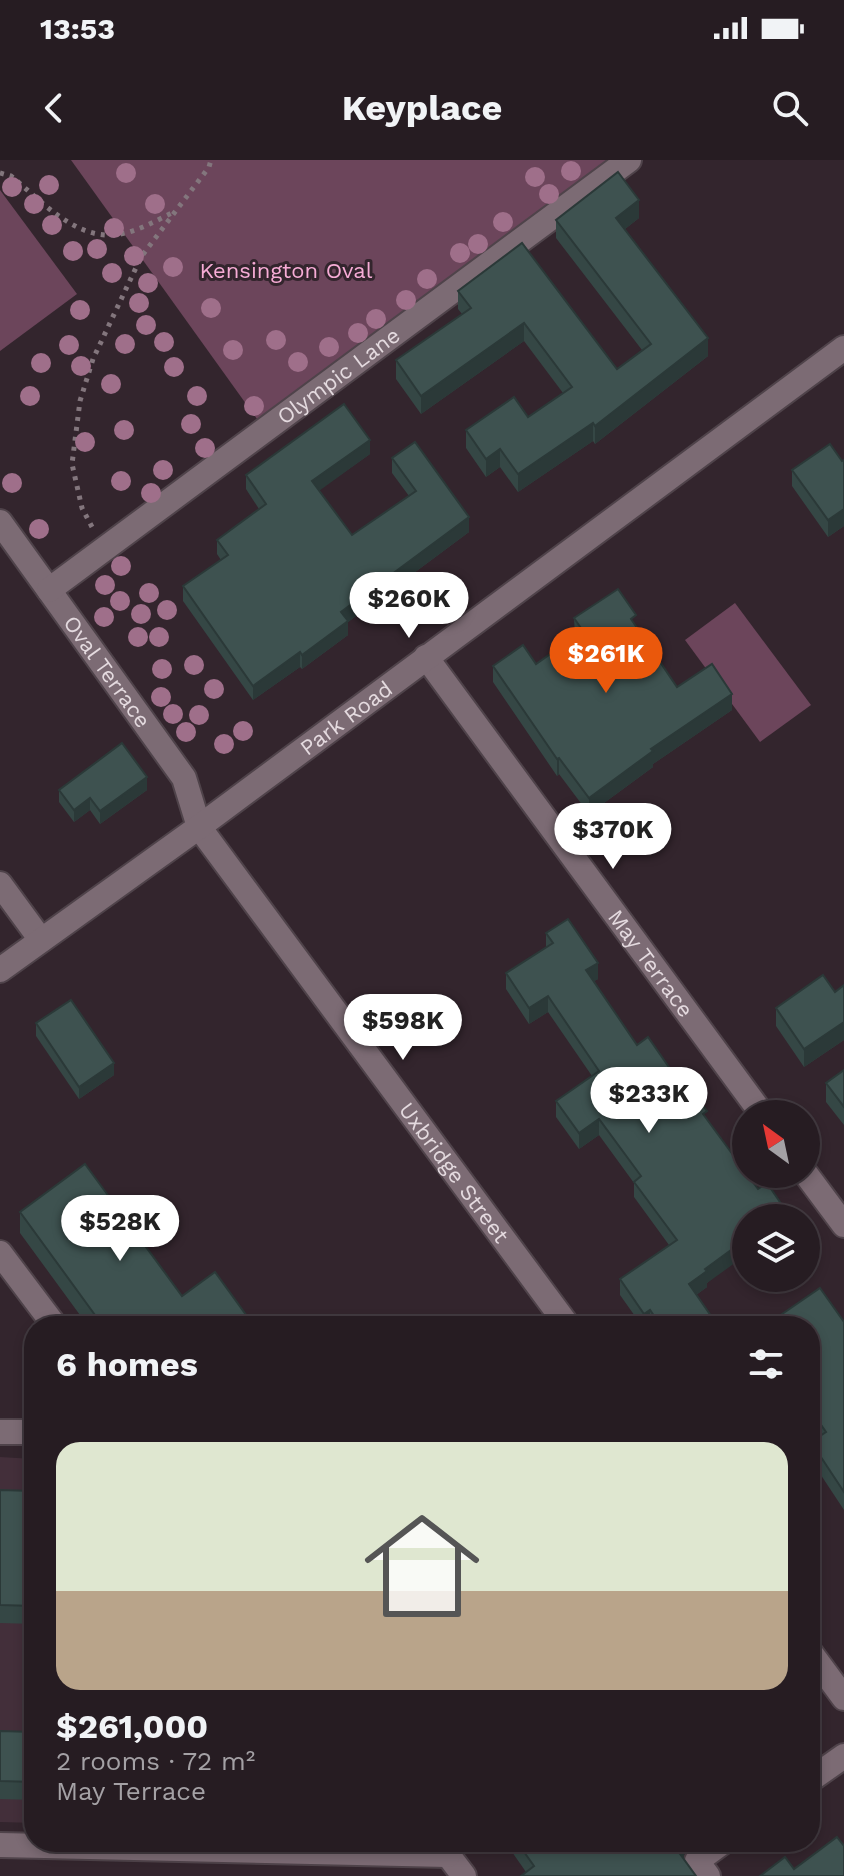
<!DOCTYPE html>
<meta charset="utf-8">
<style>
body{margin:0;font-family:"Work Sans",sans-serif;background:#2e252a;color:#f1f3f6;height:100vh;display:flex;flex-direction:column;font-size:30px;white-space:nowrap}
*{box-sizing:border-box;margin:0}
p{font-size:26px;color:#a4a1a5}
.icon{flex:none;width:44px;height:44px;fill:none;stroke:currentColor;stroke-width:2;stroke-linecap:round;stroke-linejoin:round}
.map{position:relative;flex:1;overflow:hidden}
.sheet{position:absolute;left:24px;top:1156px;width:796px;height:536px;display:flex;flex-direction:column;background:#261c22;border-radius:32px;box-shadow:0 4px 12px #0003,0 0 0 2px #423a40}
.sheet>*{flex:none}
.needle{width:52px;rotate:327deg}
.buttons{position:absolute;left:732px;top:940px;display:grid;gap:16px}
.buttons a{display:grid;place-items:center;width:88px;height:88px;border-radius:50%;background:#261c22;box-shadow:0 4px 12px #0003,0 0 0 2px #423a40;font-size:40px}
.price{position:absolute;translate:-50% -68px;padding:0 18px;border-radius:28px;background:#fff;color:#222;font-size:26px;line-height:52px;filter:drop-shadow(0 2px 4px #0008)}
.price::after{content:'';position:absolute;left:50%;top:48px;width:24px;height:18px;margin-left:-12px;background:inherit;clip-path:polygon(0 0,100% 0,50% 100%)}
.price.active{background:#ea580c;color:#fff}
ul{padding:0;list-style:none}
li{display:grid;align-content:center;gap:16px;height:424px;padding:0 32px}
li span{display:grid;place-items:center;height:248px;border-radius:24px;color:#555}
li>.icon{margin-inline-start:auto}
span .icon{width:144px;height:144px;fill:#fffc;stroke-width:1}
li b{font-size:34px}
h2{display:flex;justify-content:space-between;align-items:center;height:96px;padding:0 32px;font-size:34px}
.status{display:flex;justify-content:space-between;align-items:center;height:56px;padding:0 40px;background:#261c22;direction:ltr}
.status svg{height:22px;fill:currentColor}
header{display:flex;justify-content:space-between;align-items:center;height:104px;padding:0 32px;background:#261c22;font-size:36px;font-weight:700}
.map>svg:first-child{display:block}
.built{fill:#432f3a}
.green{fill:#6c455b}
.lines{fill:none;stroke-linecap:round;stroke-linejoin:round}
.minor-casing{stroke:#4f434a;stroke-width:28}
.path{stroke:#83767d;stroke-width:5;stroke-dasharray:4 6;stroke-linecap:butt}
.minor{stroke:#7c6b74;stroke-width:24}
.tree{fill:#9f6f8a}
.wall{fill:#354745}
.shaded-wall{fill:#2b3938}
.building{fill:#3e5250;stroke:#2b3938;stroke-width:2}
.labels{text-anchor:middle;stroke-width:6;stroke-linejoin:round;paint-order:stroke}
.park-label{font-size:22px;fill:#f7acd6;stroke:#33252d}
.street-label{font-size:22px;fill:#e4dadf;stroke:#33252d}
</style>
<div class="status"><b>13:53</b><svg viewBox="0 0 49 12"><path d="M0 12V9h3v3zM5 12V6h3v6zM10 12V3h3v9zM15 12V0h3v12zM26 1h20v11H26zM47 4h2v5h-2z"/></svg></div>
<header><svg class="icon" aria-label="back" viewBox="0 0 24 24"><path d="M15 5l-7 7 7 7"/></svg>Keyplace<svg class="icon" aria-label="search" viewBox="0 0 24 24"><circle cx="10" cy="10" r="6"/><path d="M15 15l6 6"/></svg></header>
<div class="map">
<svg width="844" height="1716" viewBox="0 0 844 1716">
<rect width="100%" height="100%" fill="#33252d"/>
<polygon class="built" points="0,1297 34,1299 34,1663 0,1662"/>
<g class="green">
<polygon points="71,0 629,0 262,266"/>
<polygon points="0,30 77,134 0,191"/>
<polygon points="735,443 811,545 760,582 685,480"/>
</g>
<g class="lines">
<g class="minor-casing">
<g id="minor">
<path id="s1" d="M 0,362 L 184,618 L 199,667 L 568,1166"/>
<path id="s2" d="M 49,430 L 629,0"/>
<path id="s3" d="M 426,497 L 762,954"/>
<polyline points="0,724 41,780"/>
<path id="s4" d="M 0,810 L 199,667 L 844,188"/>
<polyline points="806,1014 844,1065"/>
<polyline points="0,1093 55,1166"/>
<polyline points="0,1272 34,1272"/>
<polyline points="810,1492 844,1538"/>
<polyline points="810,1620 844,1596"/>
<polyline points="439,1683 464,1716"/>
<polyline points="0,1685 448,1695"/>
<polyline points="708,1716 697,1701 723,1682"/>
</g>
</g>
<g class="path">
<path d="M 0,13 L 11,16 C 39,39 72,76 110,75 C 132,75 155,61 174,52"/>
<polyline points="92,367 82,348 72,304 80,241 93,199 141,97 209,7 211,0"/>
</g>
<use href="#minor" class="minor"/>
</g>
<g class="tree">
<circle cx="571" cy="11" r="10"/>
<circle cx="126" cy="13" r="10"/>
<circle cx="535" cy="17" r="10"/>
<circle cx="49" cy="25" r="10"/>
<circle cx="12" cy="27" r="10"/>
<circle cx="549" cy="34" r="10"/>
<circle cx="34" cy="44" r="10"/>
<circle cx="155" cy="44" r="10"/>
<circle cx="503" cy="62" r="10"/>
<circle cx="52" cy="65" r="10"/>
<circle cx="114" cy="68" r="10"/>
<circle cx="478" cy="84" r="10"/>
<circle cx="97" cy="89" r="10"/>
<circle cx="73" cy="91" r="10"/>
<circle cx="460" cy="93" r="10"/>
<circle cx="134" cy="96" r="10"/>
<circle cx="173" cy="107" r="10"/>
<circle cx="112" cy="113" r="10"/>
<circle cx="427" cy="119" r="10"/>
<circle cx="148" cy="123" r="10"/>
<circle cx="406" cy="140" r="10"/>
<circle cx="139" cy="143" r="10"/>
<circle cx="211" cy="148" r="10"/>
<circle cx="80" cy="150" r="10"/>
<circle cx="376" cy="159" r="10"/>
<circle cx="146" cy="165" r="10"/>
<circle cx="358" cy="173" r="10"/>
<circle cx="276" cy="180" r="10"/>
<circle cx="164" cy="182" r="10"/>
<circle cx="125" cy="184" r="10"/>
<circle cx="69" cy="185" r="10"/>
<circle cx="329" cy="187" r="10"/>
<circle cx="233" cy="190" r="10"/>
<circle cx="298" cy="202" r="10"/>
<circle cx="41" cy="203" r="10"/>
<circle cx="81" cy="206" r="10"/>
<circle cx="174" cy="207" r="10"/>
<circle cx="111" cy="224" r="10"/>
<circle cx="30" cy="236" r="10"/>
<circle cx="197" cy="236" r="10"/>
<circle cx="254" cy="246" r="10"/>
<circle cx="191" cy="264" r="10"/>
<circle cx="124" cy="270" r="10"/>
<circle cx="85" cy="282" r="10"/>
<circle cx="205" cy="288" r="10"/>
<circle cx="163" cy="310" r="10"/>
<circle cx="121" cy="321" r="10"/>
<circle cx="12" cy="323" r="10"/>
<circle cx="151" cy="333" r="10"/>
<circle cx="39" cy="369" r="10"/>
<circle cx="121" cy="406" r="10"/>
<circle cx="105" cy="425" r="10"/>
<circle cx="149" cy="433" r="10"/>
<circle cx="120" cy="441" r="10"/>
<circle cx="167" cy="450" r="10"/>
<circle cx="141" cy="454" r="10"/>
<circle cx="104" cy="457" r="10"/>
<circle cx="138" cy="477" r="10"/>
<circle cx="159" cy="477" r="10"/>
<circle cx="194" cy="505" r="10"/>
<circle cx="162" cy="509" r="10"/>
<circle cx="214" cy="529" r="10"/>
<circle cx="161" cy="537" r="10"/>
<circle cx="173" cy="554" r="10"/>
<circle cx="199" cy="555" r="10"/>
<circle cx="243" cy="571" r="10"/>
<circle cx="186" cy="572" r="10"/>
<circle cx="224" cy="584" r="10"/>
</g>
<g class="wall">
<polygon points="639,58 625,69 708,196 595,284 593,281 518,332 500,307 486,317 466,288 466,270 528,257 563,233 524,181 421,254 396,219 396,200 462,154 458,149 458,131 617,209 642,190 556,78 556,60"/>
<polygon points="370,294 319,330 352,375 409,336 392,313 392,298 469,372 348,462 348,475 302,509 300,507 253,540 183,441 183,426 221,400 217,394 217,380 259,349 246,329 246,315"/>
<polygon points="844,300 844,366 828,377 792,326 792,310 842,301"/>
<polygon points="574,458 636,466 677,527 732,550 653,604 653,607 589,654 559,614 557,616 493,522 493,506 536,504 575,476"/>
<polygon points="59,630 147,630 100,664 90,650 74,662 59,642"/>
<polygon points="546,773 598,819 594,821 637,885 680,923 758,1029 786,1058 707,1123 707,1127 696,1135 718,1166 642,1166 620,1135 620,1119 669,1085 634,1037 634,1023 599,975 579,989 556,957 556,941 592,916 548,852 529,864 506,829 506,813 546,787"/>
<polygon points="844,825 844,880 804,907 776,866 776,848 835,832"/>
<polygon points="36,863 114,915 79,939 36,876"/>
<polygon points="844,910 844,965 826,942 826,923"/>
<polygon points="20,1052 182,1136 260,1166 88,1166 20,1073"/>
<polygon points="772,1161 844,1162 844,1350 811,1300 811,1282 818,1278 810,1266 810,1166 772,1166"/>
<polygon points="0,1330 34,1331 34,1464 0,1463"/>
<polygon points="0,1571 34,1572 34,1640 0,1639"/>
<polygon points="505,1682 690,1682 690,1687 684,1694 683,1698 526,1712"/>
</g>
<g class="shaded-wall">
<polygon points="639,40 639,58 616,76 616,58"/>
<polygon points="524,163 524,181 421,254 421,236"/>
<polygon points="708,178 708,196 595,284 595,266"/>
<polygon points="593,263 593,281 518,332 518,314"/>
<polygon points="370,280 370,294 312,336 312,321"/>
<polygon points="500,289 500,307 486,317 486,299"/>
<polygon points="844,349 844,366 828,377 828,360"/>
<polygon points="469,357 469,372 348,462 348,475 302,509 302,495 341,452"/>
<polygon points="300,492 300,507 253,540 253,526"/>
<polygon points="732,534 732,550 653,604 653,607 589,654 589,638 651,589"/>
<polygon points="559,598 559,614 557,616 557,599"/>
<polygon points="147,617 147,630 100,664 100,651"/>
<polygon points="90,638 90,650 74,662 74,650"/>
<polygon points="598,803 598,819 586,826 586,810"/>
<polygon points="548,836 548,852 529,864 529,848"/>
<polygon points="844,862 844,880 804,907 804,889"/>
<polygon points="114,903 114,915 79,939 79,927"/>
<polygon points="599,959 599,975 579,989 579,973"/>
<polygon points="786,1051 786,1058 776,1058"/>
<polygon points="746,1079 746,1095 707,1123 707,1127 689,1140 689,1124 705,1109"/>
<polygon points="650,1150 650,1166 644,1166 644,1154"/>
<polygon points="683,1682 690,1682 690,1687 684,1694 682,1704 678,1691"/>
</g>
<g class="building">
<polygon points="618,12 639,40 616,58 708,178 595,266 593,263 518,314 500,289 486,299 466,270 514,237 528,257 572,227 524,163 421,236 396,200 471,148 458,131 522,83 617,209 651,184 556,60"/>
<polygon points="344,244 370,280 312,321 352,375 416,331 392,298 415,282 469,357 341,452 348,461 302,495 300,492 253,526 183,426 228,395 217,380 266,344 246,315"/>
<polygon points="830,284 842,301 844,300 844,349 828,360 792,310"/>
<polygon points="618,429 636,455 631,459 677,527 712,504 732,534 651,589 653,591 589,638 559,598 557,599 493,506 523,485 536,504 583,471 574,458"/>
<polygon points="122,583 147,617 100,651 90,638 74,650 59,630"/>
<polygon points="568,759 598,803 586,810 637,885 648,877 680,923 684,920 707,951 703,954 758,1029 767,1023 786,1051 776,1058 746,1058 746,1079 705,1109 707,1111 689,1124 718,1166 661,1166 650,1150 644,1154 620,1119 677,1080 634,1022 641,1016 599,959 579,973 556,941 599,911 548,836 529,848 506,813 553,783 546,773"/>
<polygon points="823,815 835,832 844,825 844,862 804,889 776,848"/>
<polygon points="71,840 114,903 79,927 36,863"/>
<polygon points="844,910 844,947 826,923"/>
<polygon points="85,1004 182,1136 215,1112 252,1163 256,1160 260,1166 103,1166 20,1052"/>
<polygon points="820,1128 844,1162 844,1332 811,1282 826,1272 810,1249 810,1166 775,1166 772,1161"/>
<polygon points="0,1330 34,1331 34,1446 0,1445"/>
<polygon points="0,1571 34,1572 34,1622 0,1621"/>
<polygon points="837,1677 844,1686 844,1716 760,1716 785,1697 794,1709"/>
<polygon points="517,1682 683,1682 682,1687 678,1691 696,1716 521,1716 534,1706"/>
</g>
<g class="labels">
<g class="park-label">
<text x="286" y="118">Kensington Oval</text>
</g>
<g class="street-label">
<text dy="8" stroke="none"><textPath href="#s2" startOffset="360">Olympic Lane</textPath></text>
<text dy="8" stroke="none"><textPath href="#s1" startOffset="184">Oval Terrace</textPath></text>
<text dy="8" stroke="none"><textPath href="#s4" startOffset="428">Park Road</textPath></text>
<text dy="8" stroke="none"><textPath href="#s3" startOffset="380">May Terrace</textPath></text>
<text dy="8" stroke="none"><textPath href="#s1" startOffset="796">Uxbridge Street</textPath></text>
</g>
</g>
</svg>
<div class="buttons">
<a><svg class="needle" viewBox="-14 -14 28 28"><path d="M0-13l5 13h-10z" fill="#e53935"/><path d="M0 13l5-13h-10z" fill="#a4a1a5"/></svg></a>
<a><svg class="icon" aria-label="layers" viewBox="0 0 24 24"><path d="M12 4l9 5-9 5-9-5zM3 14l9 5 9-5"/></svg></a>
</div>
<b class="price" style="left:409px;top:480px">$260K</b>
<b class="price active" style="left:606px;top:535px">$261K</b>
<b class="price" style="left:613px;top:711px">$370K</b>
<b class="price" style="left:403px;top:902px">$598K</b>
<b class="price" style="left:649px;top:975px">$233K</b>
<b class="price" style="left:120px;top:1103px">$528K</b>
<section class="sheet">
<h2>6 homes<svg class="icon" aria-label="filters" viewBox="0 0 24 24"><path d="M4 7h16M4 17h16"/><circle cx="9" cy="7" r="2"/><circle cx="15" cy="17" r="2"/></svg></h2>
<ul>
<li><span style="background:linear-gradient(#dfe7d0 60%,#b9a48a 0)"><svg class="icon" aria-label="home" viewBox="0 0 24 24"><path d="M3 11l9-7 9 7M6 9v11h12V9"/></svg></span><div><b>$261,000</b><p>2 rooms · 72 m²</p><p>May Terrace</p></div></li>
</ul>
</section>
</div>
